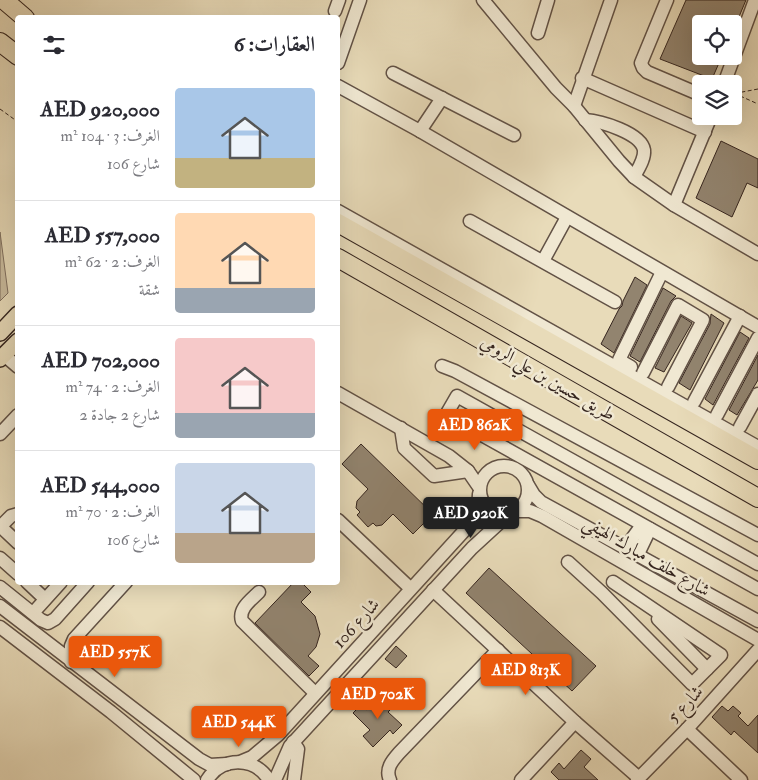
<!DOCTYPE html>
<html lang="ar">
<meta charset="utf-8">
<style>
body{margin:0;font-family:"IM FELL Double Pica",Amiri,serif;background:#f7f7f7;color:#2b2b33;direction:rtl;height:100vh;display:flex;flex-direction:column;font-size:19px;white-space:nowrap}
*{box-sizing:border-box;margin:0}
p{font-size:16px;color:#7c7c81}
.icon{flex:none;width:28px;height:28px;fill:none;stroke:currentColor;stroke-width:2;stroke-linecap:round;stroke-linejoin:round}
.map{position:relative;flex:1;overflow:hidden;direction:ltr}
.side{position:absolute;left:15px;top:15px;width:325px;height:570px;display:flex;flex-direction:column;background:#fff;border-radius:5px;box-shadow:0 5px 20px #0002;direction:rtl}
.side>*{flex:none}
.buttons{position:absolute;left:692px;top:15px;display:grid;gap:10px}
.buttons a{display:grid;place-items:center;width:50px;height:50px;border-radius:5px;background:#fff;box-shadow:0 5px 20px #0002;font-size:25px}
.price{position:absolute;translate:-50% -42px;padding:0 11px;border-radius:5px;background:#ea580c;color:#fff;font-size:16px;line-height:32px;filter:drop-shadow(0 1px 2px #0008)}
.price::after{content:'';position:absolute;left:50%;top:30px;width:15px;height:11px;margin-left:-8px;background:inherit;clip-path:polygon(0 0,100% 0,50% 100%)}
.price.on{background:#222;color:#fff}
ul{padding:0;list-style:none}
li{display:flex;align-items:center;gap:15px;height:125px;padding:0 25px}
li+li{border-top:1px solid #e1e1e2}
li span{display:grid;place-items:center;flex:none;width:140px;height:100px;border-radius:5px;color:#555}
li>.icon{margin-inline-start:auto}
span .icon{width:60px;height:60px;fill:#fffc;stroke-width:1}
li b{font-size:21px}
h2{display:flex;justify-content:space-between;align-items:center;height:60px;padding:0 25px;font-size:21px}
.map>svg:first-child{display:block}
.green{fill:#cabc9f;stroke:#80705f}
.building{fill:#92846f;stroke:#35251f}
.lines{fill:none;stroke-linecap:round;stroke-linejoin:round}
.minor-casing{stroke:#625246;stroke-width:15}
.major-casing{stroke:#35251f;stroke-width:18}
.highway-casing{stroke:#35251f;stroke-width:20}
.path{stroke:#35251f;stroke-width:1;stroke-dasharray:4 2.5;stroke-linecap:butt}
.minor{stroke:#f0e8d2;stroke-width:12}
.major{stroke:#e8dbb9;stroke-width:15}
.highway{stroke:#e8dbb9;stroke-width:18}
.labels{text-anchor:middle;stroke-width:5;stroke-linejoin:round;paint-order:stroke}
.street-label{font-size:18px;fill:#35251f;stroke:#f0e8d2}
</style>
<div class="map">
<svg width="758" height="780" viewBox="0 0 758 780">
<rect width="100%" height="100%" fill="#e8dbb9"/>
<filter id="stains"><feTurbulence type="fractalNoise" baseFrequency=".004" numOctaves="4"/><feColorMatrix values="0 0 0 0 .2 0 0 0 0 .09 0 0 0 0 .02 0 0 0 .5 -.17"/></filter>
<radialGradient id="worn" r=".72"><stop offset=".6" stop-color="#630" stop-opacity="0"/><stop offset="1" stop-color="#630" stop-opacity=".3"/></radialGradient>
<polygon class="green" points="0,232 8,293 0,301"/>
<g class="building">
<polygon points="686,0 746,0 736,24 701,24 701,56 722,56 712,79 660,59"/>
<polygon points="721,141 758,159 758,188 747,183 732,217 696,198"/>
<polygon points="635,277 647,285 614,353 601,344 619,309 622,306 623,301"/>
<polygon points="663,288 676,296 671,301 640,362 630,356"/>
<polygon points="711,314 724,323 690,390 679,383 710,324"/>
<polygon points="681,316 692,323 664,372 655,368"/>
<polygon points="740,332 749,338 713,405 705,399"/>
<polygon points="758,355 758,380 737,415 729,410"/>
<polygon points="361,444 433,514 413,534 393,514 382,525 376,526 373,523 368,527 357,515 360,512 356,508 357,501 368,489 342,464"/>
<polygon points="489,568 596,666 572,691 466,593"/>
<polygon points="294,582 301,582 311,592 301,602 315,616 320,634 316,647 308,656 319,666 309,676 255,623"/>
<polygon points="396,646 407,656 396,668 385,659"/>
<polygon points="382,694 394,706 388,712 402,725 393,734 390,730 373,747 363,736 370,730 353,713 361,705 367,710"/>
<polygon points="722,706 728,711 733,706 741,713 738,716 748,726 758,715 758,753 734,731 731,735 712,717"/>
<polygon points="581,750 591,759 584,767 598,780 559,780 551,772 559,763 564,769"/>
</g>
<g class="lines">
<g class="minor-casing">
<g id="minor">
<polyline points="483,0 556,88 574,106 619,161 634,177 674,205 758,254"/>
<polyline points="667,0 641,63 643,68 647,72 701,95"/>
<polyline points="335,11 339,0"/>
<polyline points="538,33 548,0"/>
<polyline points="338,63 360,0"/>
<polyline points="393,73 514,135"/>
<polyline points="582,78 705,132"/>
<polyline points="724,84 755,0"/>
<polyline points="338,86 420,131 758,327"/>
<polyline points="574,106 611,0"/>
<path d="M 585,120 C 601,121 641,133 644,150 C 645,159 638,169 634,177"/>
<polyline points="420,131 442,98"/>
<polyline points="674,205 711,116"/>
<polyline points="338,211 758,447"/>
<polyline points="470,221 615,302"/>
<polyline points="543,261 567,217"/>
<polyline points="4,355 18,367"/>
<polyline points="442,366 455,371 758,535"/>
<polyline points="631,367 619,360 662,272"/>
<polyline points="643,373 678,305 703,320 668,387"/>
<polyline points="338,393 449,456 468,471 479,487"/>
<polyline points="694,402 740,316"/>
<polyline points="717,415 758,338"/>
<polyline points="740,427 758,394"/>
<polyline points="401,428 404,448 434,476 468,471"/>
<polyline points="0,434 18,415"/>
<circle cx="504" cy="490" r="24"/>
<polyline points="528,485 534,495 541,502 758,621"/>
<polyline points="516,511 530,511 542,516 758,640"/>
<polyline points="338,520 410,588"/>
<polyline points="0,527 11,516 18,514"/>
<polyline points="1,527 18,543"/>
<polyline points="626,547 642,525"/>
<polyline points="638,554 650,529"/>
<polyline points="0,558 18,574"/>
<polyline points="568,562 602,593 692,684 721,655 613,582"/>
<polyline points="758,564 457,396 446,415 758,589"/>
<polyline points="27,582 45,599"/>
<polyline points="0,587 41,620 48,623 55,619 88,582"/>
<polyline points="433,590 575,722 639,778"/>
<path d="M 259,592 C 251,600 238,609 242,621 L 315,693"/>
<polyline points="0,606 199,759 210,765 227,764"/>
<polyline points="33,613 61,582"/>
<polyline points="658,619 707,669"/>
<polyline points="0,627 111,712 194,780"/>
<polyline points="71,662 71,646 74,639 126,582"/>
<polyline points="687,729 741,780"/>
<polyline points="293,742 298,749 294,780"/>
<polyline points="240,762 252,757 278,735 474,520 478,511 479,494"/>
<path d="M 207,780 C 222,756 255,757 269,780"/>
<polyline points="275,780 290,746 472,548 509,514"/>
<path d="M 390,780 C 385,769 392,761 399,753 L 498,650"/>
<polyline points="521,780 575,722"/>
<polyline points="637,780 687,729 758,650"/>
</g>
</g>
<g class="major-casing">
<g id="major">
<polyline points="0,333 18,314"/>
<polyline points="0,359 18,341"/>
</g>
</g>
<g class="highway-casing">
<g id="highway">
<polyline points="4,0 25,18"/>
<polyline points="0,42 18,56"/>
<polyline points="338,223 758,460"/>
<polyline points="338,258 758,498"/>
</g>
</g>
<g class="path">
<polyline points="758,89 737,93 738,95 758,104"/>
<polyline points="0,109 18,122"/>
</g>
<use href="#minor" class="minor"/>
<use href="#major" class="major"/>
<use href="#highway" class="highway"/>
</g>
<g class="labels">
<g class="street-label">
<text transform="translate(548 378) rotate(30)" y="6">طريق حسين بن علي الرومي</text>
<text transform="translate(647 556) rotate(30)" y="6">شارع خلف مبارك الهيفي</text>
<text transform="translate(356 623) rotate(-48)" y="6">شارع 106</text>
<text transform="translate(685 704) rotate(-47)" y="6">شارع 5</text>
</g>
</g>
<rect width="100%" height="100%" filter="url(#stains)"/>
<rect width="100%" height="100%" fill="url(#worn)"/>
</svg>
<div class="buttons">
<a><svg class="icon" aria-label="locate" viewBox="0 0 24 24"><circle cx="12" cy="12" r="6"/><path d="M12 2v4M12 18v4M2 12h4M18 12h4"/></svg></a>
<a><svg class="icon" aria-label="layers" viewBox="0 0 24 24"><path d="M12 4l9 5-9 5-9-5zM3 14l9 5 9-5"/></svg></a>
</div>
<b class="price" style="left:475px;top:451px">AED 862K</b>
<b class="price on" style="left:471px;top:539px">AED 920K</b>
<b class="price" style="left:115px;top:678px">AED 557K</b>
<b class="price" style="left:526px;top:696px">AED 813K</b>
<b class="price" style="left:378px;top:720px">AED 702K</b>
<b class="price" style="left:239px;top:748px">AED 544K</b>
<section class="side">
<h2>العقارات: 6<svg class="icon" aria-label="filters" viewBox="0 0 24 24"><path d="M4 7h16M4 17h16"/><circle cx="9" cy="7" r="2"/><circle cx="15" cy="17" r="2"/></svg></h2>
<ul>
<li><span style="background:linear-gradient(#a9c7e8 70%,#c2b280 0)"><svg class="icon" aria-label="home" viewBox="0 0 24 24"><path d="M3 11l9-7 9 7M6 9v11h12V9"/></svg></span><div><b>AED 920,000</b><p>الغرف: 3 · 104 m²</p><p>شارع 106</p></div></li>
<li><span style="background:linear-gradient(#ffd9b3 75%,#9aa5b1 0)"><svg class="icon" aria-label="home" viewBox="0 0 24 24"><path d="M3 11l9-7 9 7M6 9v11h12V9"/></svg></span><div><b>AED 557,000</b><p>الغرف: 2 · 62 m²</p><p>شقة</p></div></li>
<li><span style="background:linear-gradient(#f6c9c9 75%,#9aa5b1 0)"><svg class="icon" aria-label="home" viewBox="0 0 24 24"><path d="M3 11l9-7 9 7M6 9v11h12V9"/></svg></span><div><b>AED 702,000</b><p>الغرف: 2 · 74 m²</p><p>شارع 2 جادة 2</p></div></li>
<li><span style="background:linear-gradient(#c9d6e8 70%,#b9a48a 0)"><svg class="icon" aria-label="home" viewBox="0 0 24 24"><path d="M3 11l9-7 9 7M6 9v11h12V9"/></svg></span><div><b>AED 544,000</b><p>الغرف: 2 · 70 m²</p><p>شارع 106</p></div></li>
</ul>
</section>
</div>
